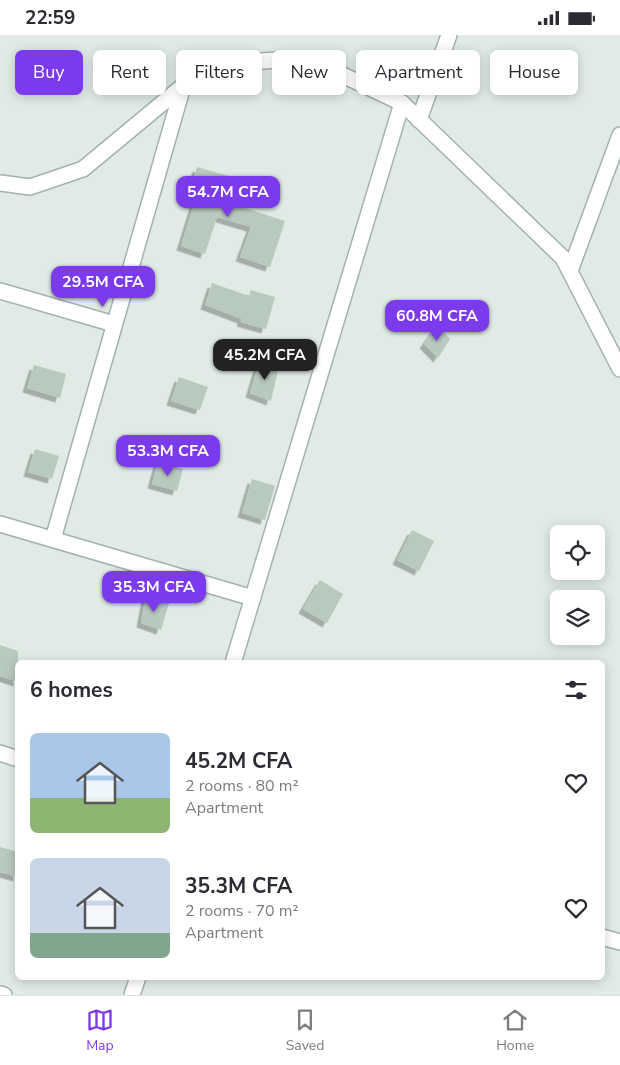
<!DOCTYPE html>
<meta charset="utf-8">
<style>
body{margin:0;font-family:"Nunito Sans",sans-serif;background:#f7f7f7;color:#2b2b33;height:100vh;display:flex;flex-direction:column;font-size:19px;white-space:nowrap}
*{box-sizing:border-box;margin:0}
p{font-size:16px;color:#7c7c81}
.icon{flex:none;width:28px;height:28px;fill:none;stroke:currentColor;stroke-width:2;stroke-linecap:round;stroke-linejoin:round}
.map{position:relative;flex:1;overflow:hidden}
.sheet{position:absolute;left:15px;top:625px;width:590px;height:320px;display:flex;flex-direction:column;background:#fff;border-radius:8px;box-shadow:0 2px 12px #0003}
.sheet>*{flex:none}
.hud{position:absolute;left:15px;top:15px;width:590px;height:45px;display:flex;gap:10px}
.controls{position:absolute;left:550px;top:490px;display:grid;gap:10px}
.controls a{display:grid;place-items:center;width:55px;height:55px;border-radius:8px;background:#fff;box-shadow:0 2px 12px #0003;font-size:25px}
.price{position:absolute;translate:-50% -42px;padding:0 11px;border-radius:10px;background:#7c3aed;color:#fff;font-size:16px;line-height:32px;filter:drop-shadow(0 1px 2px #0008)}
.price::after{content:'';position:absolute;left:50%;top:30px;width:15px;height:11px;margin-left:-8px;background:inherit;clip-path:polygon(0 0,100% 0,50% 100%)}
.price.selected{background:#222;color:#fff}
ul{padding:0;list-style:none}
li{display:flex;align-items:center;gap:15px;height:125px;padding:0 15px}
li span{display:grid;place-items:center;flex:none;width:140px;height:100px;border-radius:8px;color:#555}
li>.icon{margin-inline-start:auto}
span .icon{width:60px;height:60px;fill:#fffc;stroke-width:1}
li b{font-size:21px}
h2{display:flex;justify-content:space-between;align-items:center;height:60px;padding:0 15px;font-size:21px}
.chip{padding:0 18px;border-radius:8px;background:#fff;box-shadow:0 2px 12px #0003;font-size:18px;line-height:45px}
.chip.selected{background:#7c3aed;color:#fff}
.status{display:flex;justify-content:space-between;align-items:center;height:35px;padding:0 25px;background:#fff;direction:ltr}
.status svg{height:14px;fill:currentColor}
.tabs{display:flex;justify-content:space-around;align-items:center;height:70px;border-top:1px solid #e1e1e2;background:#fff;font-size:14px;color:#7c7c81}
.tabs a{display:grid;justify-items:center;gap:2px}
.tabs .selected{color:#7c3aed}
.map>svg:first-child{display:block}
.building{fill:#b8c9c0;filter:url(#shadow)}
.lines{fill:none;stroke-linecap:round;stroke-linejoin:round}
.minor-casing{stroke:#a3b3ab;stroke-width:18}
.minor{stroke:#fff;stroke-width:15}
</style>
<div class="status"><b>22:59</b><svg viewBox="0 0 49 12"><path d="M0 12V9h3v3zM5 12V6h3v6zM10 12V3h3v9zM15 12V0h3v12zM26 1h20v11H26zM47 4h2v5h-2z"/></svg></div>
<div class="map">
<svg width="620" height="960" viewBox="0 0 620 960">
<defs>
<filter id="shadow"><feDropShadow dx="-4.5" dy="4.5" stdDeviation="0" flood-color="#0004"/></filter>
</defs>
<rect width="100%" height="100%" fill="#e0ebe5"/>
<g class="building">
<polygon points="197,132 236,143 229,168 285,186 270,232 240,222 251,192 217,182 205,219 181,211 194,169 187,167"/>
<polygon points="212,248 249,261 251,255 275,262 266,294 241,287 242,284 205,270"/>
<polygon points="437,290 450,304 438,323 424,309"/>
<polygon points="259,328 279,331 271,366 250,358"/>
<polygon points="34,330 66,339 60,363 27,353"/>
<polygon points="179,342 208,352 200,375 171,366"/>
<polygon points="35,414 59,421 52,444 28,437"/>
<polygon points="158,427 183,434 177,456 152,449"/>
<polygon points="252,444 275,451 265,485 242,478"/>
<polygon points="412,495 434,506 419,536 397,525"/>
<polygon points="320,545 343,559 327,588 303,574"/>
<polygon points="146,561 169,568 161,595 141,588"/>
<polygon points="0,610 18,616 18,647 0,641"/>
<polygon points="0,812 18,817 18,842 0,837"/>
</g>
<g class="lines">
<g class="minor-casing">
<g id="minor">
<polyline points="419,85 449,0"/>
<polyline points="0,148 30,152 83,134 183,51 222,29 276,25 334,36 402,68 563,223 620,334"/>
<polyline points="570,236 620,100"/>
<polyline points="0,256 114,289"/>
<polyline points="0,489 253,563"/>
<polyline points="53,504 183,51"/>
<polyline points="233,628 402,68"/>
<polyline points="0,718 18,724"/>
<polyline points="602,902 620,907"/>
<polyline points="0,959 4,960"/>
<polyline points="132,960 138,942"/>
</g>
</g>
<use href="#minor" class="minor"/>
</g>
</svg>
<div class="controls">
<a><svg class="icon" aria-label="locate" viewBox="0 0 24 24"><circle cx="12" cy="12" r="6"/><path d="M12 2v4M12 18v4M2 12h4M18 12h4"/></svg></a>
<a><svg class="icon" aria-label="layers" viewBox="0 0 24 24"><path d="M12 4l9 5-9 5-9-5zM3 14l9 5 9-5"/></svg></a>
</div>
<b class="price" style="left:228px;top:183px">54.7M CFA</b>
<b class="price" style="left:103px;top:273px">29.5M CFA</b>
<b class="price" style="left:437px;top:307px">60.8M CFA</b>
<b class="price selected" style="left:265px;top:346px">45.2M CFA</b>
<b class="price" style="left:168px;top:442px">53.3M CFA</b>
<b class="price" style="left:154px;top:578px">35.3M CFA</b>
<div class="hud">
<a class="chip selected">Buy</a>
<a class="chip">Rent</a>
<a class="chip">Filters</a>
<a class="chip">New</a>
<a class="chip">Apartment</a>
<a class="chip">House</a>
</div>
<section class="sheet">
<h2>6 homes<svg class="icon" aria-label="filters" viewBox="0 0 24 24"><path d="M4 7h16M4 17h16"/><circle cx="9" cy="7" r="2"/><circle cx="15" cy="17" r="2"/></svg></h2>
<ul>
<li><span style="background:linear-gradient(#a9c7e8 65%,#8fb573 0)"><svg class="icon" aria-label="home" viewBox="0 0 24 24"><path d="M3 11l9-7 9 7M6 9v11h12V9"/></svg></span><div><b>45.2M CFA</b><p>2 rooms · 80 m²</p><p>Apartment</p></div><svg class="icon" aria-label="heart" viewBox="0 0 24 24"><path d="M12 20l-8-8c-3-5 5-10 8-4 3-6 11-1 8 4z"/></svg></li>
<li><span style="background:linear-gradient(#c9d6e8 75%,#7fa58c 0)"><svg class="icon" aria-label="home" viewBox="0 0 24 24"><path d="M3 11l9-7 9 7M6 9v11h12V9"/></svg></span><div><b>35.3M CFA</b><p>2 rooms · 70 m²</p><p>Apartment</p></div><svg class="icon" aria-label="heart" viewBox="0 0 24 24"><path d="M12 20l-8-8c-3-5 5-10 8-4 3-6 11-1 8 4z"/></svg></li>
</ul>
</section>
</div>
<nav class="tabs">
<a class="selected"><svg class="icon" aria-label="map" viewBox="0 0 24 24"><path d="M3 6l6-2 6 2 6-2v14l-6 2-6-2-6 2zM9 4v14M15 6v14"/></svg>Map</a>
<a><svg class="icon" aria-label="saved" viewBox="0 0 24 24"><path d="M7 4h10v16l-5-4-5 4z"/></svg>Saved</a>
<a><svg class="icon" aria-label="home" viewBox="0 0 24 24"><path d="M3 11l9-7 9 7M6 9v11h12V9"/></svg>Home</a>
</nav>
